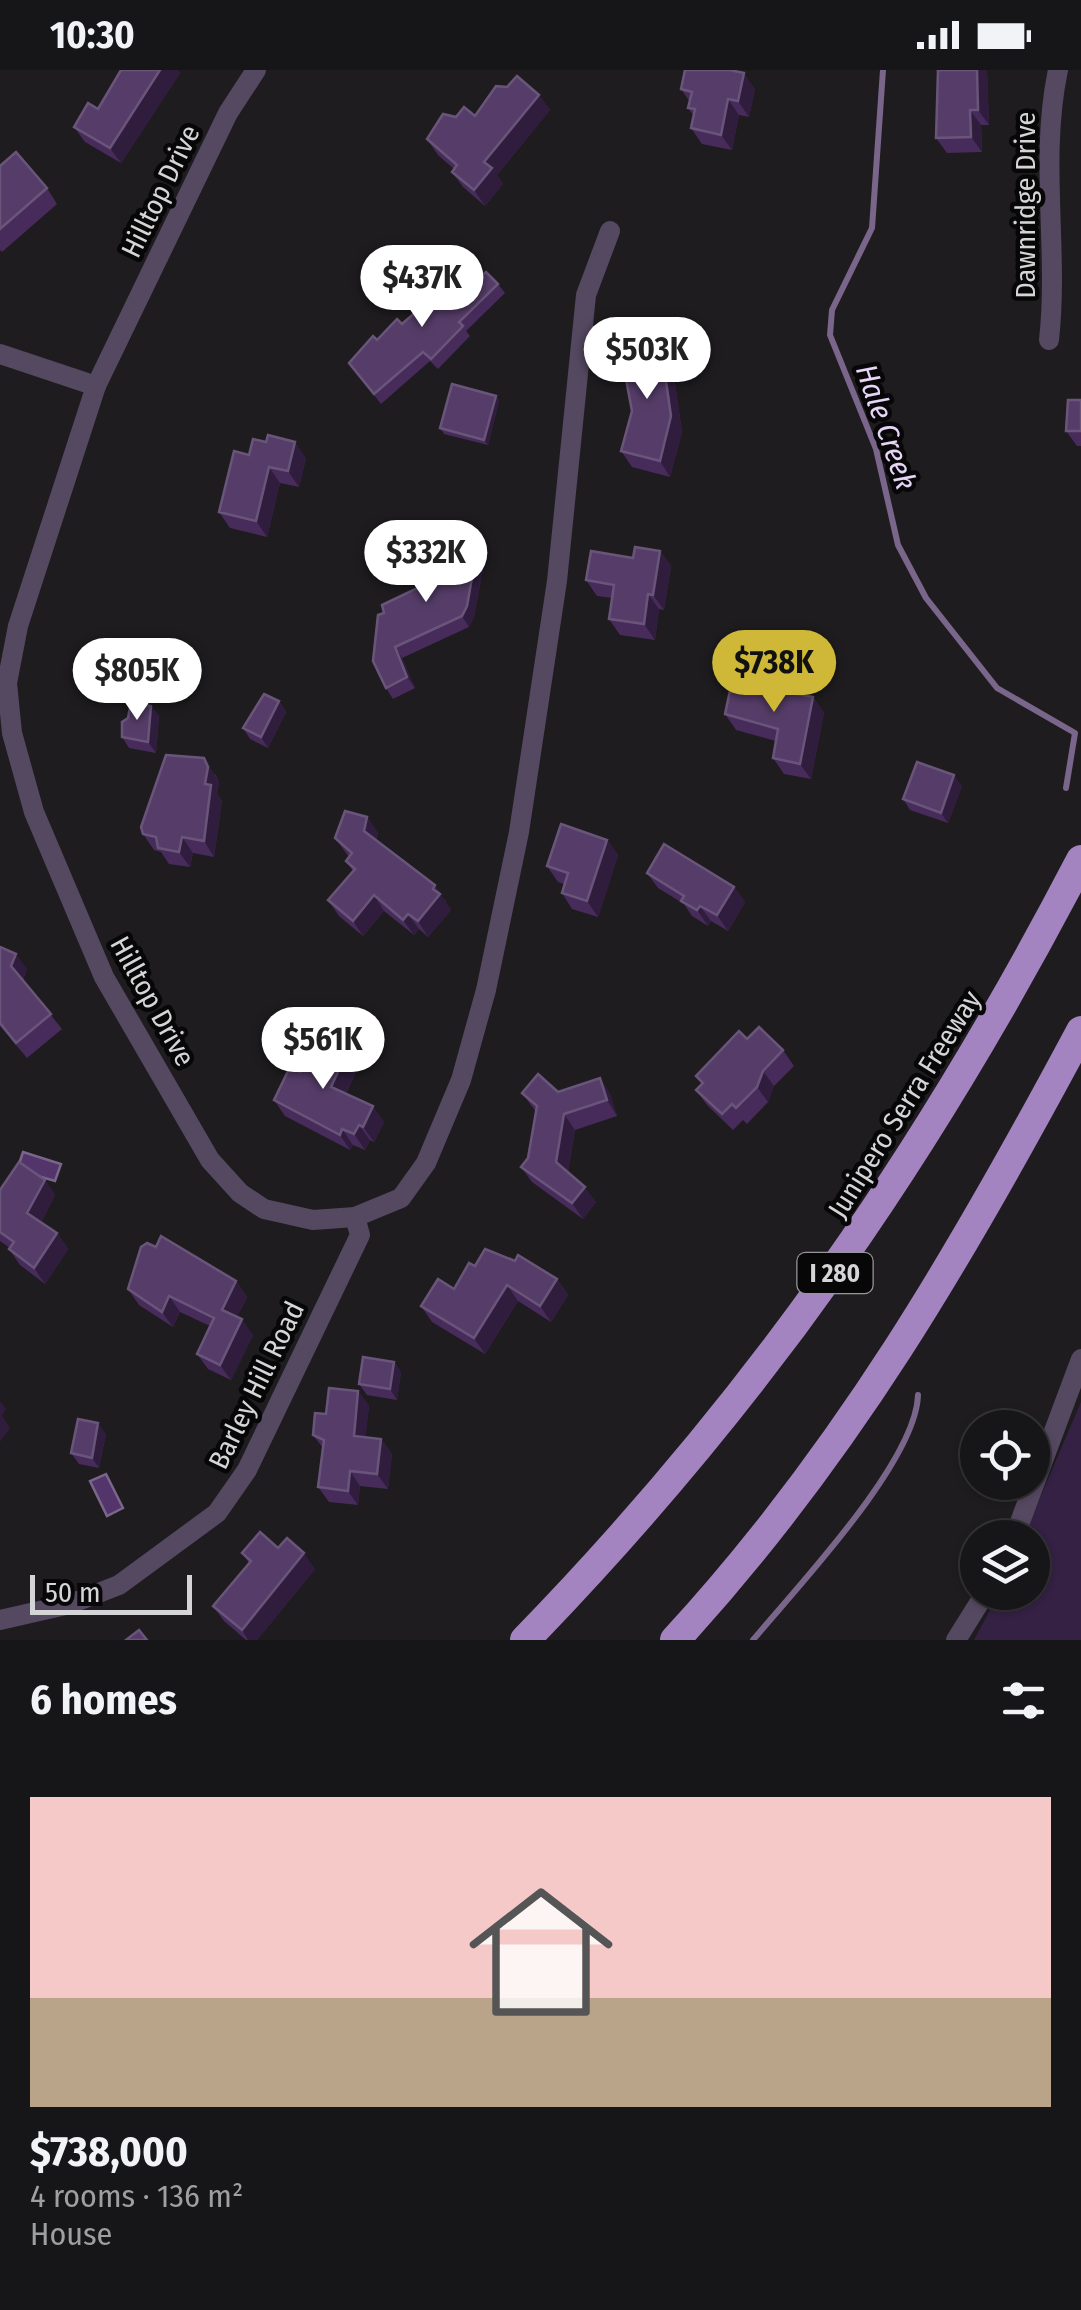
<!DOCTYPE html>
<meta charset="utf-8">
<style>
body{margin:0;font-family:"Fira Sans Condensed",sans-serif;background:#232224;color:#f1f3f6;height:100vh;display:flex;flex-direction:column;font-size:38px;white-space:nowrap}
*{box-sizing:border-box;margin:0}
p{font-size:32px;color:#9e9fa1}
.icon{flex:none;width:55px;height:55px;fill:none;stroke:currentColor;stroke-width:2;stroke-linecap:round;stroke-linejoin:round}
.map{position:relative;height:1570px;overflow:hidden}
.details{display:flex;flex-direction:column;background:#161517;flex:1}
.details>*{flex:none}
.tools{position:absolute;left:960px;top:1340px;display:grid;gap:20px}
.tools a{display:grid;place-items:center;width:90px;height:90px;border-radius:50%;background:#161517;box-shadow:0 2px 8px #0004,0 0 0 2px #353436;font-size:50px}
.scale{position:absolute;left:30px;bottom:25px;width:162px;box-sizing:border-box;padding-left:10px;border:5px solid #d5d4d7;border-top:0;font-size:28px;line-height:35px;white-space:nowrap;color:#d5d4d7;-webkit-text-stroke:8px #080708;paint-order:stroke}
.price{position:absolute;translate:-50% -85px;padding:0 22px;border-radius:35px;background:#fff;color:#222;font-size:32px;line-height:65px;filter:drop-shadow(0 2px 5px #0008)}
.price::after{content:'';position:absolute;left:50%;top:60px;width:30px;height:22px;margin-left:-15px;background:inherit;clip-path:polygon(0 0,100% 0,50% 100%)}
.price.current{background:#cfb837;color:#111}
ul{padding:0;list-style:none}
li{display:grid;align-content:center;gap:20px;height:530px;padding:0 30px}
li+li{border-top:2px solid #353436}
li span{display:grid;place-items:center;height:310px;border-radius:0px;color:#555}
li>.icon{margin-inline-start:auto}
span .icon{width:180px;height:180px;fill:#fffc;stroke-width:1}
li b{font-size:42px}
h2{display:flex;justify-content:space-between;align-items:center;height:120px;padding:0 30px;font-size:42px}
.status{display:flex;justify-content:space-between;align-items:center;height:70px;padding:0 50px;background:#161517;direction:ltr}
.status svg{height:28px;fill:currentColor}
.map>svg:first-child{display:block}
.green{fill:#342143}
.water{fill:#53356b;stroke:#7a658b;stroke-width:2.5}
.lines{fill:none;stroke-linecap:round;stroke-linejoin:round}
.stream{stroke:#7a658b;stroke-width:6}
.street{stroke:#554861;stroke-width:20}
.highway{stroke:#a484c0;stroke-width:30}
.wall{fill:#472b5b}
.shaded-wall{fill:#301d3e}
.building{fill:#563d69;stroke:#6a557a;stroke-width:2.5}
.labels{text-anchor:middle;stroke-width:9;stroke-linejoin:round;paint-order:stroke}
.shield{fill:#080708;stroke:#989699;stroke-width:2.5}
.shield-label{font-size:25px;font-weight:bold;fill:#d5d4d7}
.street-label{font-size:28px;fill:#d5d4d7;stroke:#080708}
.water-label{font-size:30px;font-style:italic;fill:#e7d5f8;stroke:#080708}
</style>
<div class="status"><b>10:30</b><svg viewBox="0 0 49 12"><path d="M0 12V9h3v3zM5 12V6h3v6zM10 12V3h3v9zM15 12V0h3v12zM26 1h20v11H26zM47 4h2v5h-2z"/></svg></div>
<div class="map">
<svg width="1081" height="1570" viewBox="0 0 1081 1570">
<rect width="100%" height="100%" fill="#1e1c1f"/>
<polygon class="green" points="1081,1332 1081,1570 974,1570 999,1523 1032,1522 1032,1468 1023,1467"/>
<g class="water">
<polygon points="23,1082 61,1094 55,1111 17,1100"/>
<polygon points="106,1404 123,1438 107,1446 90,1411"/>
</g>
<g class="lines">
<g class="stream">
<polyline points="883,0 872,158 832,240 830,265 876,379 898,475 926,528 997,618 1075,663 1066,718"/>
<path d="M 753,1570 C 797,1517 916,1392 918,1325"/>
</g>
<g class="street">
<polyline points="256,0 228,43 96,316 18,556 7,613 12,663 34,742 104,907 210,1090 240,1123 264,1139 313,1150 355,1147 401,1128 426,1093 461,1010 486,920 519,762 557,511 586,225 610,161"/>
<path d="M 1049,270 C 1059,180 1039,90 1058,0"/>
<polyline points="0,284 96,316"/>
<polyline points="1014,1468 1081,1289"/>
<polyline points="0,1550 70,1534 119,1515 217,1443 247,1400 360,1165 355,1147"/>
<polyline points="956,1570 986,1522"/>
</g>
<g class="highway">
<path d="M 525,1570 C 758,1330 927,1086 1081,790"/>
<path d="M 675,1570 C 846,1384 963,1182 1081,961"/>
</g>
</g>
<g class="wall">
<polygon points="121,0 178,0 180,3 121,93 85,72 74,57 98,39"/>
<polygon points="936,0 987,0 989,55 981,55 982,82 947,83 936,68 938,4"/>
<polygon points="681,19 755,19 749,47 739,45 732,80 702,74 691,58 694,46 688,38 690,32"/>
<polygon points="539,25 550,40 497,105 503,114 485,136 463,117 452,102 454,99 438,85 427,69 475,46"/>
<polygon points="0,96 47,118 57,134 2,182 0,180"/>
<polygon points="480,207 498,214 505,223 466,261 470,266 438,299 430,291 381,334 349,293 377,270"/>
<polygon points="671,285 682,362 670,407 632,397 621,381 632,341 631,307"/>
<polygon points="496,326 499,331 488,375 444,364 440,358"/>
<polygon points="1081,330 1081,376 1077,376 1066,361"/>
<polygon points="249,385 306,388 299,417 280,413 267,467 230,458 219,442"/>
<polygon points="487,478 474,547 469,557 402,588 415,618 393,629 386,618 384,543 424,515"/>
<polygon points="660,481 671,496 664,540 659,539 655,570 620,565 609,549 612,528 597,526 586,510 633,488"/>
<polygon points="787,617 791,623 813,627 824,643 811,709 784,704 773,688 776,671 736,660 725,644"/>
<polygon points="279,631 286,642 268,678 250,669 243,658"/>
<polygon points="151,636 159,646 156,683 129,678 122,667"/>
<polygon points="215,704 219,712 217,724 222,731 214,787 193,783 190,797 169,794 161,782 154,780 143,764"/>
<polygon points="962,716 948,753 910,740 903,729"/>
<polygon points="367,747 378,763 376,771 446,831 445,832 451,840 428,867 419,859 414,865 384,841 363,866 339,846 328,830 353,801 346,791 349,787 335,768"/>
<polygon points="607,770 618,785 598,847 572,839 562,823 564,814 558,812 547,796"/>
<polygon points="647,803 734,817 745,832 728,861 711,851 708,856 692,846 684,834 658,818"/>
<polygon points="0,877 27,899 23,910 62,959 27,988 0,956"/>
<polygon points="747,969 783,980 794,996 774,1016 768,1032 747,1054 743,1050 733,1060 707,1035 696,1020 702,1014 696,1006"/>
<polygon points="347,982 358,997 346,1024 384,1052 374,1072 370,1070 365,1080 353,1075 350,1080 285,1046 274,1030 300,1002"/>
<polygon points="600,1008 610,1024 617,1046 575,1060 568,1102 596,1132 583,1149 532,1112 521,1097 528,1088 536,1042 522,1023 558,1022"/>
<polygon points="45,1110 55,1125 41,1153 57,1163 68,1179 45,1214 20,1195 9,1179 10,1178 0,1171 0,1120"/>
<polygon points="475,1196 557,1209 568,1225 551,1252 518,1231 485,1284 432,1252 421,1236 454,1219"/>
<polygon points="236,1211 247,1227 237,1247 253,1265 231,1310 208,1299 197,1284 210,1256 180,1242 173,1257 139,1235 128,1219"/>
<polygon points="394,1292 401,1302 397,1330 367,1325 359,1314"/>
<polygon points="358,1321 369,1336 365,1368 381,1369 392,1384 388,1419 360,1416 358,1435 329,1432 318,1417 323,1378 313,1365 326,1344"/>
<polygon points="106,1364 99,1398 79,1394 71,1383"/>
<polygon points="278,1478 315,1499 257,1570 246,1570 224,1551 213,1536 249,1493 242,1483"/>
</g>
<g class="shaded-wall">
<polygon points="160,0 178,0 180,3 121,93 110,78"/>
<polygon points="977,0 987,0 989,55 978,40"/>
<polygon points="744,3 755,19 749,47 738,31"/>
<polygon points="539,25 550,40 497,105 503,114 485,136 474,120 484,92"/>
<polygon points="728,29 739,45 732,80 721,65"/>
<polygon points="970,40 981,55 982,82 971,67"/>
<polygon points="660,269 671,285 682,362 670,407 660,391"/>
<polygon points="496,326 499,331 488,375 484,370"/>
<polygon points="295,372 306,388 299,417 288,401"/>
<polygon points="269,397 280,413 267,467 256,451"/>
<polygon points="479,468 487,478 474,547 469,557 462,546"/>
<polygon points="660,481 671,496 664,540 653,525"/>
<polygon points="648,524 659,539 655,570 644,554"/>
<polygon points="395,577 402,588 415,618 407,607"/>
<polygon points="813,627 824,643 811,709 800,694"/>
<polygon points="279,631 286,642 268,678 261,667"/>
<polygon points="151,636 159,646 156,683 148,672"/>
<polygon points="204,688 219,712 217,724 222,731 214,787 204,771 205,714"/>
<polygon points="954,705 962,716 948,753 941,743"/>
<polygon points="367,747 378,763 374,777 364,761"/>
<polygon points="182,767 193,783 190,797 179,782"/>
<polygon points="607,770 618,785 598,847 587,831"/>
<polygon points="435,815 451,840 428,867 418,851"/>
<polygon points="734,817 745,832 728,861 717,845"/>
<polygon points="374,825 384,841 363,866 353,851"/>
<polygon points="700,836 711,851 708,856 697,840"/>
<polygon points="408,844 419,859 414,865 403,850"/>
<polygon points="16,884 27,899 22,911 11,896"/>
<polygon points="347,982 358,997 342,1032 331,1017"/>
<polygon points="763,1001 774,1016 768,1032 757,1017"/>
<polygon points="600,1008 610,1024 617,1046 607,1030"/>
<polygon points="373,1036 384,1052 374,1072 363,1057"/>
<polygon points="564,1044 575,1060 567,1108 556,1092"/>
<polygon points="359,1055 370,1070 365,1080 354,1064"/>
<polygon points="342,1059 353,1075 350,1080 340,1065"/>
<polygon points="45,1110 55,1125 38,1159 27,1143"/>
<polygon points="585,1117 596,1132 583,1149 572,1133"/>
<polygon points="57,1163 68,1179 45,1214 34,1198"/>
<polygon points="557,1209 568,1225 551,1252 540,1236"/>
<polygon points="236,1211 247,1227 233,1255 222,1240"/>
<polygon points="507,1215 518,1231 485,1284 474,1268"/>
<polygon points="169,1226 180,1242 173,1257 162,1242"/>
<polygon points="242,1249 253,1265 231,1310 220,1295"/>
<polygon points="394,1292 401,1302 397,1330 390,1319"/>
<polygon points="358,1321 369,1336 364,1381 354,1366"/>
<polygon points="0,1331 6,1339 2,1346 10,1358 0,1372"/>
<polygon points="98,1353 106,1364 99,1398 92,1388"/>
<polygon points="381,1369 392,1384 388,1419 377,1404"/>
<polygon points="350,1401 360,1416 358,1435 348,1421"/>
<polygon points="304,1483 315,1499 257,1570 248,1570 242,1560"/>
</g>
<g class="building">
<polygon points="121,0 160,0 110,78 74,57 88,33 98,39"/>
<polygon points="685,0 730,0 744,3 738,31 728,29 721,65 691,58 695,39 688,38 692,22 681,19"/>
<polygon points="938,0 977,0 978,40 970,40 971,67 936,68"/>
<polygon points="517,6 539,25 484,92 492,98 474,120 452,102 457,95 427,69 443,44 456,47 464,37 475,46 496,16 507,17"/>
<polygon points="16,82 47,118 0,159 0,96"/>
<polygon points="470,194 480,207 486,202 498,214 459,252 463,256 431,289 423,282 374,324 349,293 373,266 377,270 397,249 402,254"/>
<polygon points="660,269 671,346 660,391 621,381 632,341 626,309 631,307 628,277"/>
<polygon points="452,314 496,326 484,370 440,358"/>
<polygon points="1068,330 1081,330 1081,361 1066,361"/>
<polygon points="268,365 295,372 288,401 269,397 256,451 219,442 234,381 249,385 253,369 266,372"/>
<polygon points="452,463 479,468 467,536 462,546 395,577 407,607 386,618 373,591 378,545 384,543 382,535 424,515 416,497 449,479"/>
<polygon points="635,477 660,481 653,525 648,524 644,554 609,549 614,515 586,510 591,481 633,488"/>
<polygon points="732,611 787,617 786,622 813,627 800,694 773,688 778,659 725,644"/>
<polygon points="264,624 279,631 261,667 243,658"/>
<polygon points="131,632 151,636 148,672 122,667 122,652 128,648"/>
<polygon points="166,685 204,688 208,697 205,714 211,715 204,771 182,767 179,782 158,778 156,767 143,764 141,757"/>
<polygon points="917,692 954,705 941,743 903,729"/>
<polygon points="345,741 367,747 364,761 435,815 433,819 440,824 418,851 408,844 403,850 374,825 353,851 328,830 355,799 346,791 352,783 335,768"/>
<polygon points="561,754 607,770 587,831 562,823 568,803 547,796"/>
<polygon points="664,774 734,817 717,845 700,836 697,840 681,831 684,826 647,803"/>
<polygon points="0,877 16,884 11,896 51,944 16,973 0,953"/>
<polygon points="759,957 783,980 763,1001 757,1017 736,1038 732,1034 722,1044 696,1020 703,1013 696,1006 739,961 747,969"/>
<polygon points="322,969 347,982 331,1017 373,1036 363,1057 359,1055 354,1064 342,1059 340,1065 274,1030 290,997 300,1002 311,978 316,981"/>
<polygon points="538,1004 558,1022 600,1008 607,1030 564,1044 556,1092 585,1117 572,1133 521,1097 528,1088 537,1036 522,1023"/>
<polygon points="19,1092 45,1110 27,1143 57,1163 34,1198 9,1179 14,1172 0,1162 0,1120"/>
<polygon points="161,1166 236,1211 222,1240 242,1249 220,1295 197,1284 214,1248 169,1226 162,1242 128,1219 141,1177 147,1173 156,1177"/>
<polygon points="485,1179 515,1191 518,1185 557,1209 540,1236 507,1215 474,1268 421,1236 438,1209 454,1219 469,1193 475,1196"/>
<polygon points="363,1287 394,1292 390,1319 359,1314"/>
<polygon points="329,1318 358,1321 354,1366 381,1369 377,1404 350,1401 348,1421 318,1417 324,1370 313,1365 315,1343 326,1344"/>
<polygon points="78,1349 98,1353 92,1388 71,1383"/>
<polygon points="260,1462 278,1478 287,1468 304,1483 242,1560 213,1536 251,1491 242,1483"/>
<polygon points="139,1560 147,1570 126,1570"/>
</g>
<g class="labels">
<rect class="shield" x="797.5" y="1183" width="75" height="40" rx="8"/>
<g class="shield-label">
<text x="835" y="1212">I 280</text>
</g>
<g class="street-label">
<text transform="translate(160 121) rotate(-64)" y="10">Hilltop Drive</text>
<text transform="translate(1025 135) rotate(-90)" y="10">Dawnridge Drive</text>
<text transform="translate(153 931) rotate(61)" y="10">Hilltop Drive</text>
<text transform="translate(904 1034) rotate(-58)" y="10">Junipero Serra Freeway</text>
<text transform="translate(256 1315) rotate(-64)" y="10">Barley Hill Road</text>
</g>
<g class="water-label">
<text transform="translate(886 357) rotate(71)" y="10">Hale Creek</text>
</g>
</g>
</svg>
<div class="tools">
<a><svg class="icon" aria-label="locate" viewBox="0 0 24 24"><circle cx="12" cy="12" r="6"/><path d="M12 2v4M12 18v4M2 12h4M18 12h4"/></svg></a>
<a><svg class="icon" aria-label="layers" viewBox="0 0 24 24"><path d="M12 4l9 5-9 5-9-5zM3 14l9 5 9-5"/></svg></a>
</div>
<div class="scale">50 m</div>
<b class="price" style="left:422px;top:260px">$437K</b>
<b class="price" style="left:647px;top:332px">$503K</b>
<b class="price" style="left:426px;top:535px">$332K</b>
<b class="price current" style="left:774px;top:645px">$738K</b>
<b class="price" style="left:137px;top:653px">$805K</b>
<b class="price" style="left:323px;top:1022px">$561K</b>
</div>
<section class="details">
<h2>6 homes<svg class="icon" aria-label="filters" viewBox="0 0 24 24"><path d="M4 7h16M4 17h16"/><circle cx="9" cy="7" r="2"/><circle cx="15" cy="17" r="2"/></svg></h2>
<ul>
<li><span style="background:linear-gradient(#f6c9c9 65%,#b9a48a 0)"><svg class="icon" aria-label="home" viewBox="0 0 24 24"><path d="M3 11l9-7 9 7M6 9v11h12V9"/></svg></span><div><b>$738,000</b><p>4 rooms · 136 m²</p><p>House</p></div></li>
</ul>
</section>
